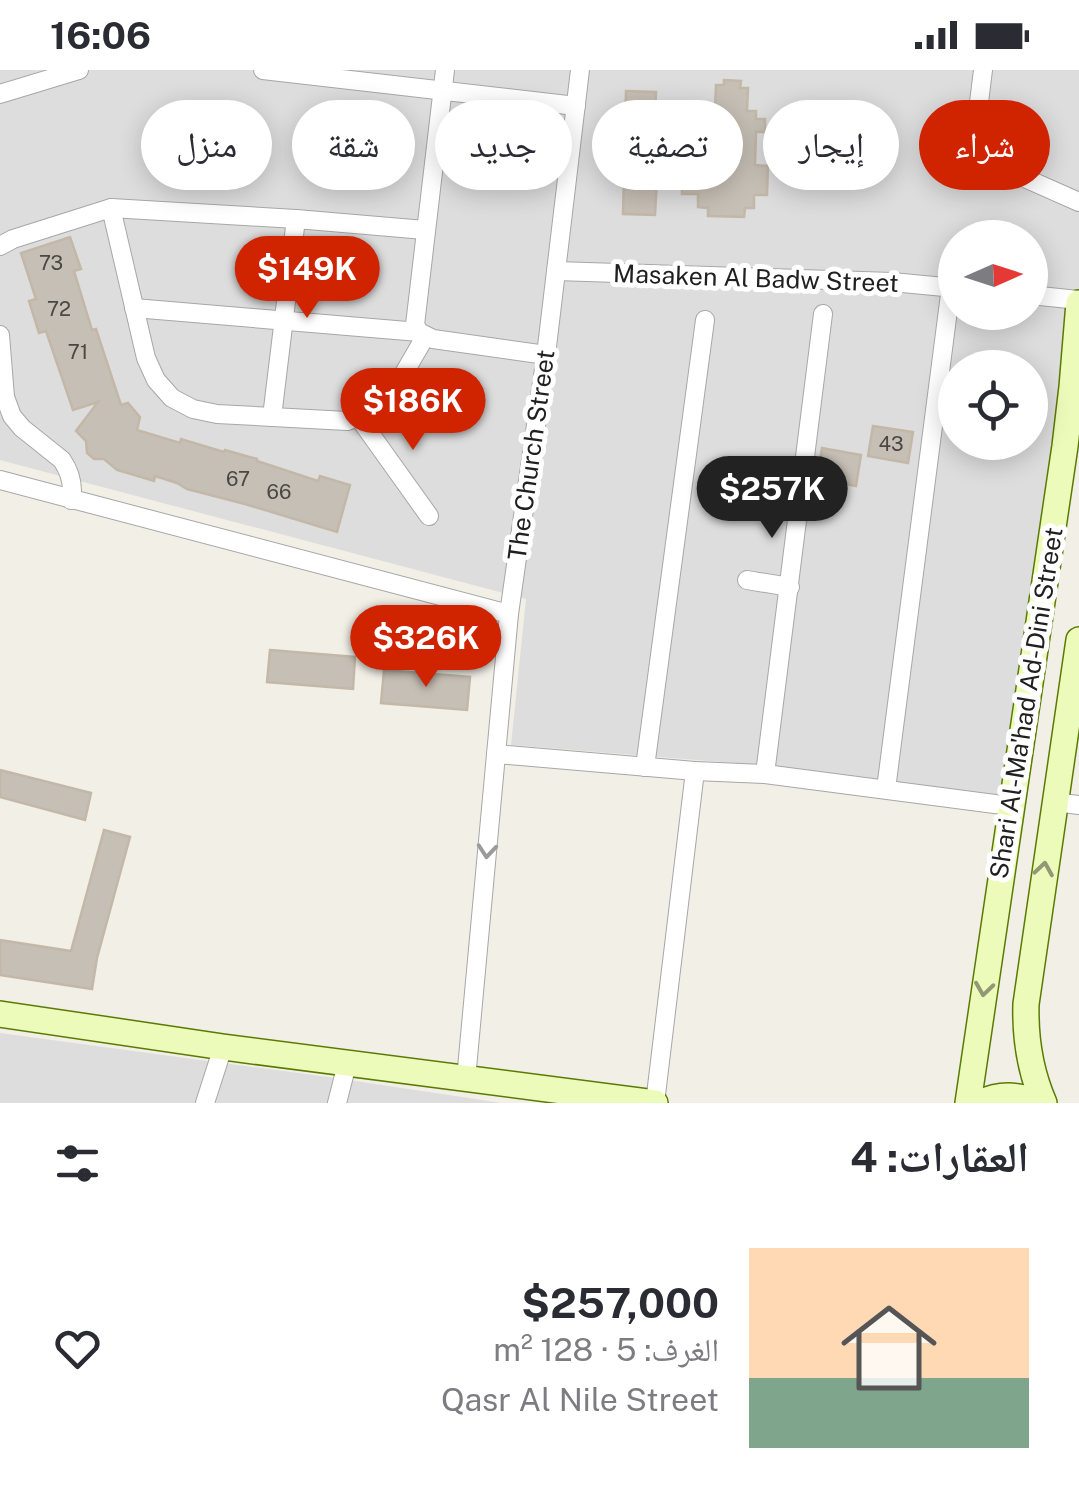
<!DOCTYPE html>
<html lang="ar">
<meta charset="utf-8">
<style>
body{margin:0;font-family:"Public Sans","Noto Naskh Arabic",sans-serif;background:#f7f7f7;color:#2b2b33;direction:rtl;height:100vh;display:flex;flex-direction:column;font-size:38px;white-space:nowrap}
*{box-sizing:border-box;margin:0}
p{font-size:32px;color:#7c7c81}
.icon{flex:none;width:55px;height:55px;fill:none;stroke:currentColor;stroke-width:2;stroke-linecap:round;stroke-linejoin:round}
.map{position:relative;height:1033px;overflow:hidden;direction:ltr}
.side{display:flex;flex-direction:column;background:#fff;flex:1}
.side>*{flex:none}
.guide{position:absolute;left:30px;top:30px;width:1020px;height:90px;direction:rtl;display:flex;gap:20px}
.needle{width:65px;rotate:87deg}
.controls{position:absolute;left:938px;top:150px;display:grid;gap:20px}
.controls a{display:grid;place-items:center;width:110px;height:110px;border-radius:50%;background:#fff;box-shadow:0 5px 25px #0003;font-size:50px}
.price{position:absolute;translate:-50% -85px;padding:0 22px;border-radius:35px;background:#d02300;color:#fff;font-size:32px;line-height:65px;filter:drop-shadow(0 2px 5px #0008)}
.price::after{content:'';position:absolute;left:50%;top:60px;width:30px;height:22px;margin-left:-15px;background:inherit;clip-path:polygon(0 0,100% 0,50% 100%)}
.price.active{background:#222;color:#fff}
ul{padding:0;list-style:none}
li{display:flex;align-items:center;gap:30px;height:250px;padding:0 50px}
li span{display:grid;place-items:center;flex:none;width:280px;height:200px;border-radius:0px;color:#555}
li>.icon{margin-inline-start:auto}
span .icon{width:120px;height:120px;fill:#fffc;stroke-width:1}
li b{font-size:42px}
h2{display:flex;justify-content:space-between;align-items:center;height:120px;padding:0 50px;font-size:42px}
.tag{padding:0 35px;border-radius:45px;background:#fff;box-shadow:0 5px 25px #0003;font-size:35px;line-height:90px}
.tag.active{background:#d02300;color:#fff}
.status{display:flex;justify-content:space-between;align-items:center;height:70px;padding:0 50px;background:#fff;direction:ltr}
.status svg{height:28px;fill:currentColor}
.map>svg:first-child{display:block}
.residential{fill:#dedddd;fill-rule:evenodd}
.building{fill:#c6bfb5;stroke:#c3b8a8;stroke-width:2.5}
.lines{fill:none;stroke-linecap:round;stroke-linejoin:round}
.street-casing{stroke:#a7a7a7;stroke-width:20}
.secondary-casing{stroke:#5a7b03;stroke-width:28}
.street{stroke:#fff;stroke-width:18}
.secondary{stroke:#edfbba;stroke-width:25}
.oneway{stroke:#9b9b9b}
.oneway2{stroke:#919875}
.labels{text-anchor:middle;stroke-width:10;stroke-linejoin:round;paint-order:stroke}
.number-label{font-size:20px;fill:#4a4845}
.street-label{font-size:25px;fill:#202020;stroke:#fff}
</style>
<div class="status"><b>16:06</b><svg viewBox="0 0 49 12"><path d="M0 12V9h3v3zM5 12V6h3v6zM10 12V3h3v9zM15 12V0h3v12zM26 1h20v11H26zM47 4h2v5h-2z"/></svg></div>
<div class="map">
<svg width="1079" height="1033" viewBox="0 0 1079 1033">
<rect width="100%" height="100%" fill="#f1efe6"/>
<g class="residential">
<path d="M 0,0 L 1079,0 L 1079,328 L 1023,733 L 770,696 L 511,675 L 526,529 L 0,390 ZM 955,168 L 1030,168 L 1030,242 L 955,242 ZM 955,298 L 1030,298 L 1030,372 L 955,372 Z"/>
<polygon points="0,963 335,1008 502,1033 0,1033"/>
</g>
<g class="building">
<polygon points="724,10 741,11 740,18 748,18 747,41 756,41 756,49 765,49 765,62 756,62 755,95 768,96 767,125 754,125 754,138 745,138 744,147 708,146 708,138 698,137 698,124 682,124 683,92 698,92 699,57 690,56 690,45 705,45 705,38 715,39 716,15 724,15"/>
<polygon points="626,21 656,22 652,110 657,110 655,145 623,144"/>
<polygon points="70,167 81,199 74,201 92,260 96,259 121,335 128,333 140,347 137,360 180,373 181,369 224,382 225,380 257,389 257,391 318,411 320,406 350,415 337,462 245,434 187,419 177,413 155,406 154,411 117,400 104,389 94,389 87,383 86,371 76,361 98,332 73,340 46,261 39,263 29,231 36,229 21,183"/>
<polygon points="873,356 913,362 908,393 868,386"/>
<polygon points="822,378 861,385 856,416 817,409"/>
<polygon points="270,580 355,587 353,619 267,612"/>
<polygon points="384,600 470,607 467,640 381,633"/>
<polygon points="0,700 91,723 85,750 0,727"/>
<polygon points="104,760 130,767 97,888 92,919 0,905 0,870 71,881"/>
</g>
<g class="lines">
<g class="street-casing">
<g id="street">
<polyline points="263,0 576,36"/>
<polyline points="445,0 415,255 419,262 433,269 546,285"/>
<polyline points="983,0 973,81 975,86 1079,132"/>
<polyline points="0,24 79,0"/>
<polyline points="111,138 146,288 156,310 172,328 193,339 217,344 347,351 372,342 384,333 393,322 425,267"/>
<polyline points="0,176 13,169 111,138 296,149 425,160"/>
<polyline points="556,201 892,212 955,218"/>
<polyline points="1030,225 1079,230"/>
<polyline points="134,238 419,262"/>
<path d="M 0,265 L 5,327 L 12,346 L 22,358 L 62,390 C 70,402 74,415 71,430"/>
<polyline points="272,347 296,149"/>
<polyline points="359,348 429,446"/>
<polyline points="0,410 509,544"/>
<polyline points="747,510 790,517"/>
<polyline points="496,684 695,701 765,704 1010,736"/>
<polyline points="645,697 705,250"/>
<polyline points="765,704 823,244"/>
<polyline points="886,719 951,217"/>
<polyline points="1055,732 1079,735"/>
<polyline points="466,1009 509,544 546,285 580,0"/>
<polyline points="205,1033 223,977"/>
<polyline points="337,1033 347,994"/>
<polyline points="655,1033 695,701"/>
</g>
</g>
<g class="secondary-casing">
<g id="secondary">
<polyline points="0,944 223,977 655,1033"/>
<polyline points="968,1033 1065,376 1072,317 1079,233"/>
<path d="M 980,1033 C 1000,1023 1018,1024 1038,1033"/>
<path d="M 1044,1033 C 1030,1001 1025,969 1026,934 L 1079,570"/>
</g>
</g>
<use href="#street" class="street"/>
<use href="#secondary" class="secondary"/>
</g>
<defs><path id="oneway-chevron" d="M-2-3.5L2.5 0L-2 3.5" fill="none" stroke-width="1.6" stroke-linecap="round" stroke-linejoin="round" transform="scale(2.5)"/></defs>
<use class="oneway" href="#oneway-chevron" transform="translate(487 781) rotate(95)"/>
<g class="oneway2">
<use href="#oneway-chevron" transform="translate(1044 799) rotate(-81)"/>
<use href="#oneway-chevron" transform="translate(984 919) rotate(98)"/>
</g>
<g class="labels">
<g class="number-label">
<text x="51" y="200">73</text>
<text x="59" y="246">72</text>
<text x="78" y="289">71</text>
<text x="891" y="381">43</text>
<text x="238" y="416">67</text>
<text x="279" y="429">66</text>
</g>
<g class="street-label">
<text transform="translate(756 208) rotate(2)" y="9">Masaken Al Badw Street</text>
<text transform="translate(531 385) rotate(-82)" y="9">The Church Street</text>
<text transform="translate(1026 633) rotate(-81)" y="9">Shari Al-Ma'had Ad-Dini Street</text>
</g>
</g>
</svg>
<div class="controls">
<a><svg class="needle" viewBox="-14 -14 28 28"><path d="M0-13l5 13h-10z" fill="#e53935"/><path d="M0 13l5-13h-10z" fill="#7c7c81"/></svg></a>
<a><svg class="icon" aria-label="locate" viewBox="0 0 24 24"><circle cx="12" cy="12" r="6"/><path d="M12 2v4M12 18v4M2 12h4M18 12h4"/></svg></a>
</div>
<b class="price" style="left:307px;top:251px">$149K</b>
<b class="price" style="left:413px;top:383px">$186K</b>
<b class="price active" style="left:772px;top:471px">$257K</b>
<b class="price" style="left:426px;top:620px">$326K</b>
<div class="guide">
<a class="tag active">شراء</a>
<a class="tag">إيجار</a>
<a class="tag">تصفية</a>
<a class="tag">جديد</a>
<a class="tag">شقة</a>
<a class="tag">منزل</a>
</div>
</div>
<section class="side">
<h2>العقارات: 4<svg class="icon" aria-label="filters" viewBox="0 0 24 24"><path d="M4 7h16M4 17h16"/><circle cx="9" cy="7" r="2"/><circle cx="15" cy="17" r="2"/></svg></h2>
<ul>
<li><span style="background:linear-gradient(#ffd9b3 65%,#7fa58c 0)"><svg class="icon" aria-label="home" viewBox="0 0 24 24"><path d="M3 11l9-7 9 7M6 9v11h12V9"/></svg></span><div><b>$257,000</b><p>الغرف: 5 · 128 m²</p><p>Qasr Al Nile Street</p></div><svg class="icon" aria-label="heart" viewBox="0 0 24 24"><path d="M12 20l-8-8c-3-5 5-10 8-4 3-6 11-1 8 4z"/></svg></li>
</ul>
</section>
